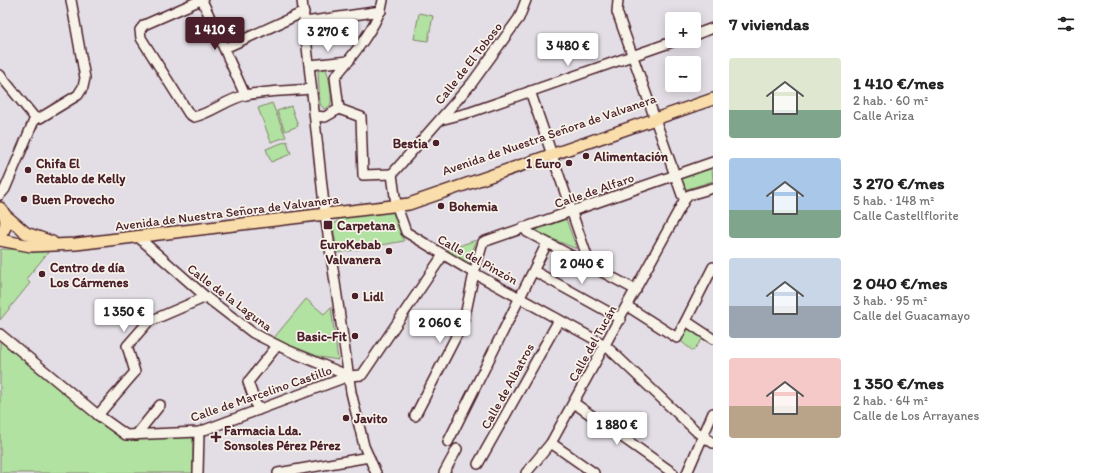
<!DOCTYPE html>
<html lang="es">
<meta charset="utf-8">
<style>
body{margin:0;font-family:Itim,sans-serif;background:#f2f2f2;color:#222;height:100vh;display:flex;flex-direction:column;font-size:15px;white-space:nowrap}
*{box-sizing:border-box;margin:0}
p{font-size:13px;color:#767676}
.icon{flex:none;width:22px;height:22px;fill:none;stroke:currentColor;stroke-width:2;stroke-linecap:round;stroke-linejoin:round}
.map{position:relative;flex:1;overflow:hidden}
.side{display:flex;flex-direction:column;background:#fff;width:380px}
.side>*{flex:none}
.controls{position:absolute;left:665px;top:12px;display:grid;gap:8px}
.controls a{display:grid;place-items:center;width:36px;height:36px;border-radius:4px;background:#fff;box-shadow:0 2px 10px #0003;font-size:20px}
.price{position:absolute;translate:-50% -34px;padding:0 9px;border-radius:4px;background:#fff;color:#222;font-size:13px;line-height:26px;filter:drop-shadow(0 1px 2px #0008)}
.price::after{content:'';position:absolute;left:50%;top:24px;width:12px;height:9px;margin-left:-6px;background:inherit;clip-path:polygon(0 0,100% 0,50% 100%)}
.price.on{background:#4a1f2b;color:#fff}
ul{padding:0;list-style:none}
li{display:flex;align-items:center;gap:12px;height:100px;padding:0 16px}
li span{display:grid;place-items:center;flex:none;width:112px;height:80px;border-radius:4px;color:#555}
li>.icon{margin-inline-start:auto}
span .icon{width:48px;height:48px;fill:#fffc;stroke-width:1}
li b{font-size:17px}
h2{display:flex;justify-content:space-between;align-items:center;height:48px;padding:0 16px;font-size:17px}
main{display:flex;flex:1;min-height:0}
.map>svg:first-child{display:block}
.green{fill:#b1e2a2;stroke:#7e8066}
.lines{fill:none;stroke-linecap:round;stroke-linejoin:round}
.minor-casing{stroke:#4a1f2b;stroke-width:12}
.major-casing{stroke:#4a1f2b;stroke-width:14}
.minor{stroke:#f7f3e8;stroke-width:9}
.major{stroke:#f9deab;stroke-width:11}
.poi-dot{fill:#4a1f2b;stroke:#f7f3e8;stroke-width:1.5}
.labels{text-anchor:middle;stroke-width:3.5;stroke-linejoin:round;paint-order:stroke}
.street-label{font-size:13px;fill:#4a1f2b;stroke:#f7f3e8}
.poi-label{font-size:13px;font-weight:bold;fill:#4a1f2b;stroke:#f7f3e8;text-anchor:start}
</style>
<main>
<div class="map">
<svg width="713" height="473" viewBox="0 0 713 473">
<rect width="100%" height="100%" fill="#e3dee5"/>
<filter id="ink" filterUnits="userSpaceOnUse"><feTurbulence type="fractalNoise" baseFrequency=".025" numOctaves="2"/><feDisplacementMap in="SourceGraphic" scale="8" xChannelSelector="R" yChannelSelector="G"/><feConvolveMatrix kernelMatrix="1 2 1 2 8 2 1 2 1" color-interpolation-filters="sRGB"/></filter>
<g filter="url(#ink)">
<g class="green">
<polygon points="419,13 433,16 428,41 414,39"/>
<path d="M 325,68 C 329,72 332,97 331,103 C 330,107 327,108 324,109 L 320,104 L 318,71 Z"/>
<polygon points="272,103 286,137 271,142 258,108"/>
<polygon points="291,106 298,126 285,131 277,111"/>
<polygon points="287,141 291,154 271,162 266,149"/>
<polygon points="712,167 713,181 684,190 680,177"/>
<polygon points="392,210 404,241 337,253 333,225 339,219"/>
<polygon points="566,219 577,249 533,231"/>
<polygon points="476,240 469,266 447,250"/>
<polygon points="2,249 50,250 26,279 30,283 0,320 0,250"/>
<polygon points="306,299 324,314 331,307 338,360 320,357 273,339"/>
<polygon points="686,321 706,334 693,351 677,338"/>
<polygon points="0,339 125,439 193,434 193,473 0,473"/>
</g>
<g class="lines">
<g class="minor-casing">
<g id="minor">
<path d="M 201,0 L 144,25 L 140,30 L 141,38 L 189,114 L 194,117 C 212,113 227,99 246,95 C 267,91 289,91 311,89"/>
<polyline points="202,0 245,95"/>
<polyline points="302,0 325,214 351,392 364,446 376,473"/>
<polyline points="618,0 617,12 682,195 685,199"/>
<polyline points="305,22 381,11"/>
<polyline points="694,35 713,28"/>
<polyline points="225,48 304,12"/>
<polyline points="310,65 349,61"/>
<polyline points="0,75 35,118 5,189 0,195"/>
<polyline points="530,91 590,265"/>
<path d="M 339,109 L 335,77 C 350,59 380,23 383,0"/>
<polyline points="315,116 325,117 339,109 361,117 363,175 392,174"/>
<polyline points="35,118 40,118 78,95 83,87 85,78 71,0"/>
<polyline points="440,120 471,112 675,41"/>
<polyline points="392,174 396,204 406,232 474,273 605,345 697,432 713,443"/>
<polyline points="392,174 472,83 519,18 526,0"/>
<polyline points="524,227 527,232 636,290"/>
<polyline points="138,237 206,297 253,333 287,350 349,376 362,375 443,255"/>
<polyline points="534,271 621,319"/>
<polyline points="627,306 677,338 713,267"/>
<polyline points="686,321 713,339"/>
<polyline points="0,334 98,415 126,435 199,432 349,376"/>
<polyline points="574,403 673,473"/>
<polyline points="258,410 248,382 277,346"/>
<polyline points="98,415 135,372 127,346 148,322 206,297"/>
<polyline points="415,416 464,321 474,273 483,242 713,162"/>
<polyline points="136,435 160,405"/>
<polyline points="448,442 547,243"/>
<polyline points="551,443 594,473"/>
<polyline points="478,464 559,320"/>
<polyline points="198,473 199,432"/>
<polyline points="278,473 369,457"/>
<polyline points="444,473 457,449"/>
<polyline points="526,473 551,443 685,199 689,195 713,188"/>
<polyline points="687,473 713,413"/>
</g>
</g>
<g class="major-casing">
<g id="major">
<path d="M 0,208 C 8,217 8,226 0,235"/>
<polyline points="6,216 26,233 52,242"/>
<polyline points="0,240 31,246 76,244 409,204 713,99"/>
</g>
</g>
<use href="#minor" class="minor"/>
<use href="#major" class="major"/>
</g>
</g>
<g class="poi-dot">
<circle cx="436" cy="143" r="4"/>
<circle cx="586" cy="156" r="4"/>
<circle cx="569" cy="163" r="4"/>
<circle cx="28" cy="170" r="4"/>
<circle cx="24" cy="199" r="4"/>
<circle cx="441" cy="206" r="4"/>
<rect x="323" y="220" width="10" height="10" rx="2"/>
<circle cx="389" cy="251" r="4"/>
<circle cx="42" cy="274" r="4"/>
<circle cx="355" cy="296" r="4"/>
<circle cx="355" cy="336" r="4"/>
<circle cx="346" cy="418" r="4"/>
<path d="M214 431h4v4h4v4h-4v4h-4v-4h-4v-4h4z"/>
</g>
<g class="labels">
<g class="street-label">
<text transform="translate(468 63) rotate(-52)" y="5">Calle de El Toboso</text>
<text transform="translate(549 134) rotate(-19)" y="5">Avenida de Nuestra Señora de Valvanera</text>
<text transform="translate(594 190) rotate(-19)" y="5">Calle de Alfaro</text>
<text transform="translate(227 212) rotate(-7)" y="5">Avenida de Nuestra Señora de Valvanera</text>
<text transform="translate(478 259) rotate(29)" y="5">Calle del Pinzón</text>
<text transform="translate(230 297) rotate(37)" y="5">Calle de la Laguna</text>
<text transform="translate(592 343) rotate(-61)" y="5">Calle del Tucán</text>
<text transform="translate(507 386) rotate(-61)" y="5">Calle de Albatros</text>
<text transform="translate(261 393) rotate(-19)" y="5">Calle de Marcelino Castillo</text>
</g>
<g class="poi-label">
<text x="428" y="148" text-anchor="end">Bestia</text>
<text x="594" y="161">Alimentación</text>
<text x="36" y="168">Chifa El<tspan x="36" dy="15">Retablo de Kelly</tspan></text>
<text x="561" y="168" text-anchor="end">1 Euro</text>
<text x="32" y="204">Buen Provecho</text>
<text x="449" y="211">Bohemia</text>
<text x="337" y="230">Carpetana</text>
<text x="381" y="249" text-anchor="end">EuroKebab<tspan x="381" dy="15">Valvanera</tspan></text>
<text x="50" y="272">Centro de día<tspan x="50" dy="15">Los Cármenes</tspan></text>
<text x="363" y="301">Lidl</text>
<text x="347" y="341" text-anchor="end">Basic-Fit</text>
<text x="354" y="423">Javito</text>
<text x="224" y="435">Farmacia Lda.<tspan x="224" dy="15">Sonsoles Pérez Pérez</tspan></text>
</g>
</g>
</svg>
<div class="controls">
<a>+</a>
<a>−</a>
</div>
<b class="price on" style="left:215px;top:51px">1 410 €</b>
<b class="price" style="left:328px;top:53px">3 270 €</b>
<b class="price" style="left:568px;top:67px">3 480 €</b>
<b class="price" style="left:582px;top:285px">2 040 €</b>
<b class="price" style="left:124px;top:333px">1 350 €</b>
<b class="price" style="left:440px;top:344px">2 060 €</b>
<b class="price" style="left:617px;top:446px">1 880 €</b>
</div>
<section class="side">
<h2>7 viviendas<svg class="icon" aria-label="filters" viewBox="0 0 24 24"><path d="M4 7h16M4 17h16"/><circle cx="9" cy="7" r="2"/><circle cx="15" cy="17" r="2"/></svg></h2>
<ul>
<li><span style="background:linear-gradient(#dfe7d0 65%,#7fa58c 0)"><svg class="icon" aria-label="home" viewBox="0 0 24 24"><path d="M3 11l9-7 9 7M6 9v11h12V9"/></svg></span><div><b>1 410 €/mes</b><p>2 hab. · 60 m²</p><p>Calle Ariza</p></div></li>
<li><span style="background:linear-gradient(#a9c7e8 65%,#7fa58c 0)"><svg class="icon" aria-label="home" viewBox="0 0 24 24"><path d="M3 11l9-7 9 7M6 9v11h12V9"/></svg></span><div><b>3 270 €/mes</b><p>5 hab. · 148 m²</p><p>Calle Castellflorite</p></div></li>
<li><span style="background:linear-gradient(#c9d6e8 60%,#9aa5b1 0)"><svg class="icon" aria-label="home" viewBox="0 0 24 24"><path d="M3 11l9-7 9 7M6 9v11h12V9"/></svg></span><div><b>2 040 €/mes</b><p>3 hab. · 95 m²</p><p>Calle del Guacamayo</p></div></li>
<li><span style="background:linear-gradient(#f6c9c9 60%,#b9a48a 0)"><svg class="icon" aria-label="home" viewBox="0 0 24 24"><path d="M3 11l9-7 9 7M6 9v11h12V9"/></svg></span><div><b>1 350 €/mes</b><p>2 hab. · 64 m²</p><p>Calle de Los Arrayanes</p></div></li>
</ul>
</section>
</main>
